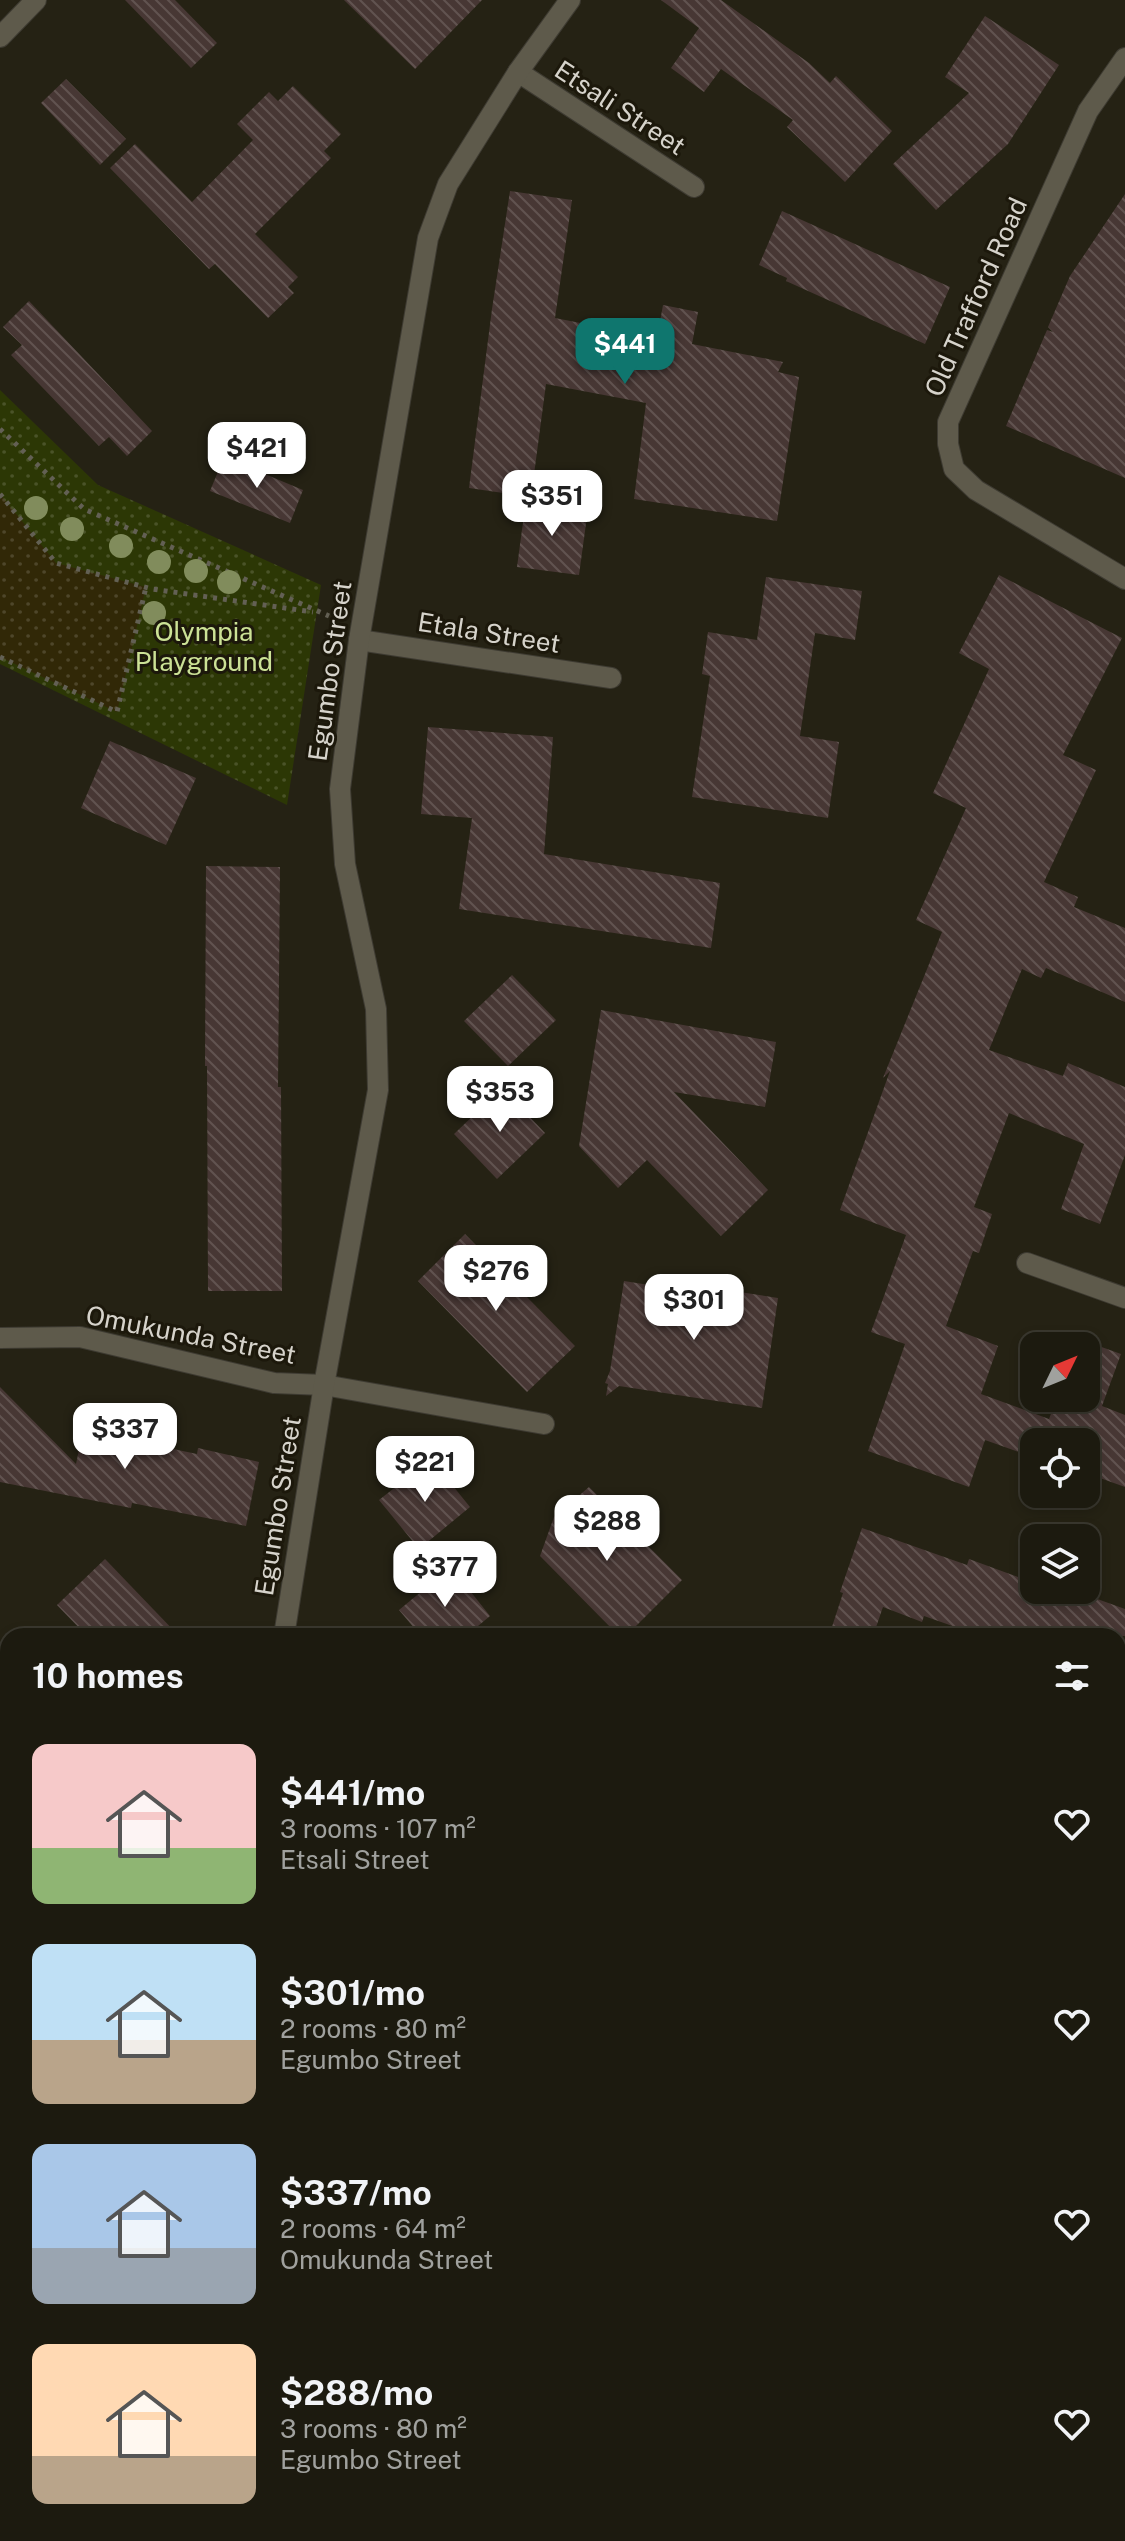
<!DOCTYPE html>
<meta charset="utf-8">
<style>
body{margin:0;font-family:"Public Sans",sans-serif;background:#252318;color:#f1f3f6;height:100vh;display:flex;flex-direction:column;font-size:30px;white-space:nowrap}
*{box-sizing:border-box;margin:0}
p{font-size:26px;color:#a0a19e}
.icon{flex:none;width:44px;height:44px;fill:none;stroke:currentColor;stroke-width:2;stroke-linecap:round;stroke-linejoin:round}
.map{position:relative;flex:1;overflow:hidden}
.drawer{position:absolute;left:0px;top:1628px;width:1126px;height:914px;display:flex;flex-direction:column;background:#1c1a0f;border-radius:24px 24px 0 0;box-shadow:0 4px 12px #0003,0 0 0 2px #3a382f}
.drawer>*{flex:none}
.needle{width:52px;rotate:47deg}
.buttons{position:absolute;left:1020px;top:1332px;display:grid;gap:16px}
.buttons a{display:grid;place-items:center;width:80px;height:80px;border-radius:16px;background:#1c1a0f;box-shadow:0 4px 12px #0003,0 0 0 2px #3a382f;font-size:40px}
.price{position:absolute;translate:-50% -68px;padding:0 18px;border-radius:16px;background:#fff;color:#222;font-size:26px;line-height:52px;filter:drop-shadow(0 2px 4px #0008)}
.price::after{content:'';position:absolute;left:50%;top:48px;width:24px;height:18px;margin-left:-12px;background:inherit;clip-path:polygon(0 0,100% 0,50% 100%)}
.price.current{background:#0f766e;color:#fff}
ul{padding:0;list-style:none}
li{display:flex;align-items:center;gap:24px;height:200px;padding:0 32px}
li span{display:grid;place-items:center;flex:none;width:224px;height:160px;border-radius:16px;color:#555}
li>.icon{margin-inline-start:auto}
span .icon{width:96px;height:96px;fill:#fffc;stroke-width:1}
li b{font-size:34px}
h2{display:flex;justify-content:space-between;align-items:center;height:96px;padding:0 32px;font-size:34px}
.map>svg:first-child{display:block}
.grass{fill:url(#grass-dots)}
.sand{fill:url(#sand-dots)}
.building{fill:url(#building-back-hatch)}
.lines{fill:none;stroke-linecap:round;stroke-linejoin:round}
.lane-casing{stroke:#3e3b32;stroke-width:22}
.street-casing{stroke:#3e3b32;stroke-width:22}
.secondary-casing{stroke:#3e3b32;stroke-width:22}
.path{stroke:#636054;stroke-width:5;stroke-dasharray:4 6;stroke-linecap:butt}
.lane{stroke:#5e5a4b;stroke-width:20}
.street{stroke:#5e5a4b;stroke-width:20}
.secondary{stroke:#5e5a4b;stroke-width:20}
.tree{fill:#818c5c}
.labels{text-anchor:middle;stroke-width:6;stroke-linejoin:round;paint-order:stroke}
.street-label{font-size:26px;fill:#d6d3cb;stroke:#1c180b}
.park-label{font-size:26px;fill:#cce296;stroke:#1c180b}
</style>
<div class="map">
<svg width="1125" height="2541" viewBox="0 0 1125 2541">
<defs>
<pattern id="grass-dots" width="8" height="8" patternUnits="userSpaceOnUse" patternTransform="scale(2)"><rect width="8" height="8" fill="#2c3705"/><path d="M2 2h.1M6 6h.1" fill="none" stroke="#4a5328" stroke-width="1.8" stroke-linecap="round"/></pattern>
<pattern id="sand-dots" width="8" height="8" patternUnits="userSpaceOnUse" patternTransform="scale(2)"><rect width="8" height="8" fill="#312807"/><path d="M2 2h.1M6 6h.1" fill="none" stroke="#4e462a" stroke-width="1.8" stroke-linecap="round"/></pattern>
<pattern id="building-back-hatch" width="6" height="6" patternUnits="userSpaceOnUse" patternTransform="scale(2)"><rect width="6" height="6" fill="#473734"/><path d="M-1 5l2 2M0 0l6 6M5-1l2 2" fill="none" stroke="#615350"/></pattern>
</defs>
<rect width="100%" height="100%" fill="#252214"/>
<g class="grass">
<polygon points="0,390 98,485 321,585 287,805 0,664"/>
<polygon points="1118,2229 1125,2231 1125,2401 1118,2420"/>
<polygon points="808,2534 1077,2534 1074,2541 816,2541"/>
</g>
<polygon class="sand" points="0,494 56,563 146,587 117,712 0,657"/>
<g class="building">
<polygon points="125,0 175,0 217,43 191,68"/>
<polygon points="344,0 482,0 415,69"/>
<polygon points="661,0 721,0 809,63 830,83 836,76 892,131 845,182 787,127 793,120 721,69 704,92 671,68 699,28"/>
<polygon points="985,16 1059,65 1008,144 936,210 893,164 969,93 945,77"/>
<polygon points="66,79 126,139 100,165 41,103"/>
<polygon points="293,86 341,134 324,151 331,158 255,234 298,277 288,287 294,293 268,318 215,264 209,269 110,168 135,144 192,202 253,140 237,124 269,92 278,101"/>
<polygon points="510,191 572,200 555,318 657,338 663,305 698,312 692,344 783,362 778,372 799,377 777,521 634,499 646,403 546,384 531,497 469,488 492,309"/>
<polygon points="1125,194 1125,478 1006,426 1047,330 1053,332 1048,327 1070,276"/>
<polygon points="782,211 950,287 925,344 786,281 787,278 759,265"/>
<polygon points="29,301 152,431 127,456 109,437 99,446 11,355 22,345 3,327"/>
<polygon points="224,457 303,490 290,523 210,491"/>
<polygon points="526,500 588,509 579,575 517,567"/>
<polygon points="999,575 1122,638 1063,755 1096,770 1044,882 1078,897 1074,907 1125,928 1125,1002 1046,968 1041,978 1022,969 989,1050 1063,1076 1068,1063 1125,1087 1125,1155 1100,1224 1061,1209 1084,1144 1009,1113 974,1207 992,1214 979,1253 973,1251 946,1326 998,1346 981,1394 1049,1419 1057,1398 1086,1398 1086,1346 1080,1346 1082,1340 1121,1354 1102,1406 1125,1415 1125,1487 1086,1473 1086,1442 1034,1442 1033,1457 985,1440 969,1487 868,1451 905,1344 871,1332 906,1235 840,1210 890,1071 883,1078 942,932 916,920 966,808 933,793 989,669 959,653"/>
<polygon points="766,577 862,591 855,640 815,633 800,736 839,742 828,818 692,797 710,676 702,674 708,632 757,640"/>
<polygon points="428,727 553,737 544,854 720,883 711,948 459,909 472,818 421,814"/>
<polygon points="110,741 196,778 166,845 81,808"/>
<polygon points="206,866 280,867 278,1087 281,1087 282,1291 208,1291 207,1066 205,1066"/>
<polygon points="512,975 556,1020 508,1066 464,1021"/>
<polygon points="601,1010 776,1042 765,1107 674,1092 768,1190 721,1236 647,1160 618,1188 579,1146"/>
<polygon points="502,1088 545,1133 497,1179 454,1134"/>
<polygon points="465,1234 575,1346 527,1392 418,1281"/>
<polygon points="624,1281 668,1288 669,1281 778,1298 762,1408 619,1386 606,1396 608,1384 605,1383 610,1371"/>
<polygon points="0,1387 76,1464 83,1430 197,1454 198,1448 259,1462 246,1526 132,1503 131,1508 0,1482"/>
<polygon points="431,1459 470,1507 419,1549 379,1500"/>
<polygon points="589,1487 682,1580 626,1636 619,1636 540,1556 554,1517"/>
<polygon points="862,1528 967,1565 969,1559 1034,1583 1034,1590 1054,1590 1076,1598 1078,1592 1125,1609 1125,1636 981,1636 924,1616 922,1622 883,1607 873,1636 829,1636 843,1593 840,1592"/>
<polygon points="105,1559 179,1636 87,1636 57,1605"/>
<polygon points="451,1567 490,1616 466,1636 421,1636 399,1610"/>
</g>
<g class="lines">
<g class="lane-casing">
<g id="lane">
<polyline points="1027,1263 1125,1298"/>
<polyline points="1118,1788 1125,1790"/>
</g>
</g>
<g class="street-casing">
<g id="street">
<polyline points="0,37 36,0"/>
<polyline points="1125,58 1088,111 948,422 948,444 954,469 976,490 1125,579"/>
<polyline points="518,72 694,187"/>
<polyline points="359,640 611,678"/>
<polyline points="0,1338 80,1337 274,1383 324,1385 544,1424"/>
<polyline points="284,1636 324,1385 378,1090 376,1009 345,864 340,789 359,640 428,238 448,184 518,72 570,0"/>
<polyline points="10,2541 13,2534"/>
</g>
</g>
<g class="secondary-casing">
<g id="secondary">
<polyline points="0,1875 8,1877"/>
<polyline points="1118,2185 1125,2187"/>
</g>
</g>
<g class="path">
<polyline points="0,429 84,509 329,616"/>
<polyline points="0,494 56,563 152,589 313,612"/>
<polyline points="0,657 117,712 146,587"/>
<polyline points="1039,2541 1039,2534"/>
</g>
<use href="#lane" class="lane"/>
<use href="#street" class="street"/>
<use href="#secondary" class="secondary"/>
</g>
<g class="tree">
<circle cx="36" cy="508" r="12"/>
<circle cx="72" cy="529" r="12"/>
<circle cx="121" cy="546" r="12"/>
<circle cx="159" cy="562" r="12"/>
<circle cx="196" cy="571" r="12"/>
<circle cx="229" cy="582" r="12"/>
<circle cx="154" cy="613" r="12"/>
</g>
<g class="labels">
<g class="street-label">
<text transform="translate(620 108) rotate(33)" y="9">Etsali Street</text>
<text transform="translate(976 297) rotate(-66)" y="9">Old Trafford Road</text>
<text transform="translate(489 633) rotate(9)" y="9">Etala Street</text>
<text transform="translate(330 671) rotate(-82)" y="9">Egumbo Street</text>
<text transform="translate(191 1335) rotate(11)" y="9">Omukunda Street</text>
<text transform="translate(278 1506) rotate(-81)" y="9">Egumbo Street</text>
</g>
<g class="park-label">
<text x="204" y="641">Olympia<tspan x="204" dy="30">Playground</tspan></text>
</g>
</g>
</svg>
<div class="buttons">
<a><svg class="needle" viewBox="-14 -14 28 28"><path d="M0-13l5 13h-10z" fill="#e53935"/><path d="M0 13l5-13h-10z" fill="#a0a19e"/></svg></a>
<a><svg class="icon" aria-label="locate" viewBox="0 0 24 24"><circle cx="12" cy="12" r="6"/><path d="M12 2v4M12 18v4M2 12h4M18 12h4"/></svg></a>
<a><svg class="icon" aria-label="layers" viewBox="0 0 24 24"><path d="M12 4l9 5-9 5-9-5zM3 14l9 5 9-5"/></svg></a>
</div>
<b class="price current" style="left:625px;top:386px">$441</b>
<b class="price" style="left:257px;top:490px">$421</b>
<b class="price" style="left:552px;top:538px">$351</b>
<b class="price" style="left:500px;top:1134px">$353</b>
<b class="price" style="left:496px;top:1313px">$276</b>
<b class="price" style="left:694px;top:1342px">$301</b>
<b class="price" style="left:125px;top:1471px">$337</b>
<b class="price" style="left:425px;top:1504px">$221</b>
<b class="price" style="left:607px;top:1563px">$288</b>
<b class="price" style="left:445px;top:1609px">$377</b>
<section class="drawer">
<h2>10 homes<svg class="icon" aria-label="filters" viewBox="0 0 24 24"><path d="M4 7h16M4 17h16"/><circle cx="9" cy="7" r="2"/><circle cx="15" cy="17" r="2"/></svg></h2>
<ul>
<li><span style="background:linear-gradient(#f6c9c9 65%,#8fb573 0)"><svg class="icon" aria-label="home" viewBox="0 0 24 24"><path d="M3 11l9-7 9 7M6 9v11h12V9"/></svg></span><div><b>$441/mo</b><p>3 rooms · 107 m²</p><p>Etsali Street</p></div><svg class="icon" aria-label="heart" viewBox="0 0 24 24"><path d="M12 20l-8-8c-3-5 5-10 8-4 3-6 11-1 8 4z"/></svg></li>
<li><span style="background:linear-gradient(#bfe0f5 60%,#b9a48a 0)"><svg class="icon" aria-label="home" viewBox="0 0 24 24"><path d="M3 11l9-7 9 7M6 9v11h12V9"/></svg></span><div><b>$301/mo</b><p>2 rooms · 80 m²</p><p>Egumbo Street</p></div><svg class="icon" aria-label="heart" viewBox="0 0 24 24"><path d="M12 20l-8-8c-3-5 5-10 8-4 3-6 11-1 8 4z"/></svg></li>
<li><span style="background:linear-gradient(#a9c7e8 65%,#9aa5b1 0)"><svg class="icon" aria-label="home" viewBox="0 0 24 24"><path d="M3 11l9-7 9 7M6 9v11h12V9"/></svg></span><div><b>$337/mo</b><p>2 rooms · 64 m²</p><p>Omukunda Street</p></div><svg class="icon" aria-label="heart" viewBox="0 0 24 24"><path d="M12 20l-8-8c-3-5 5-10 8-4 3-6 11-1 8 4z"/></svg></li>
<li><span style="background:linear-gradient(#ffd9b3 70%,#b9a48a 0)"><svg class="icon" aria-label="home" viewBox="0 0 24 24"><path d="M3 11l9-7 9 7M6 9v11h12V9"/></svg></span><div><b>$288/mo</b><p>3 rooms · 80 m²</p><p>Egumbo Street</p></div><svg class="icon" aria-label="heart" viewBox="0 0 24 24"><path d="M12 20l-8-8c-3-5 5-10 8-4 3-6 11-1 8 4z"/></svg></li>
</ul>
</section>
</div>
